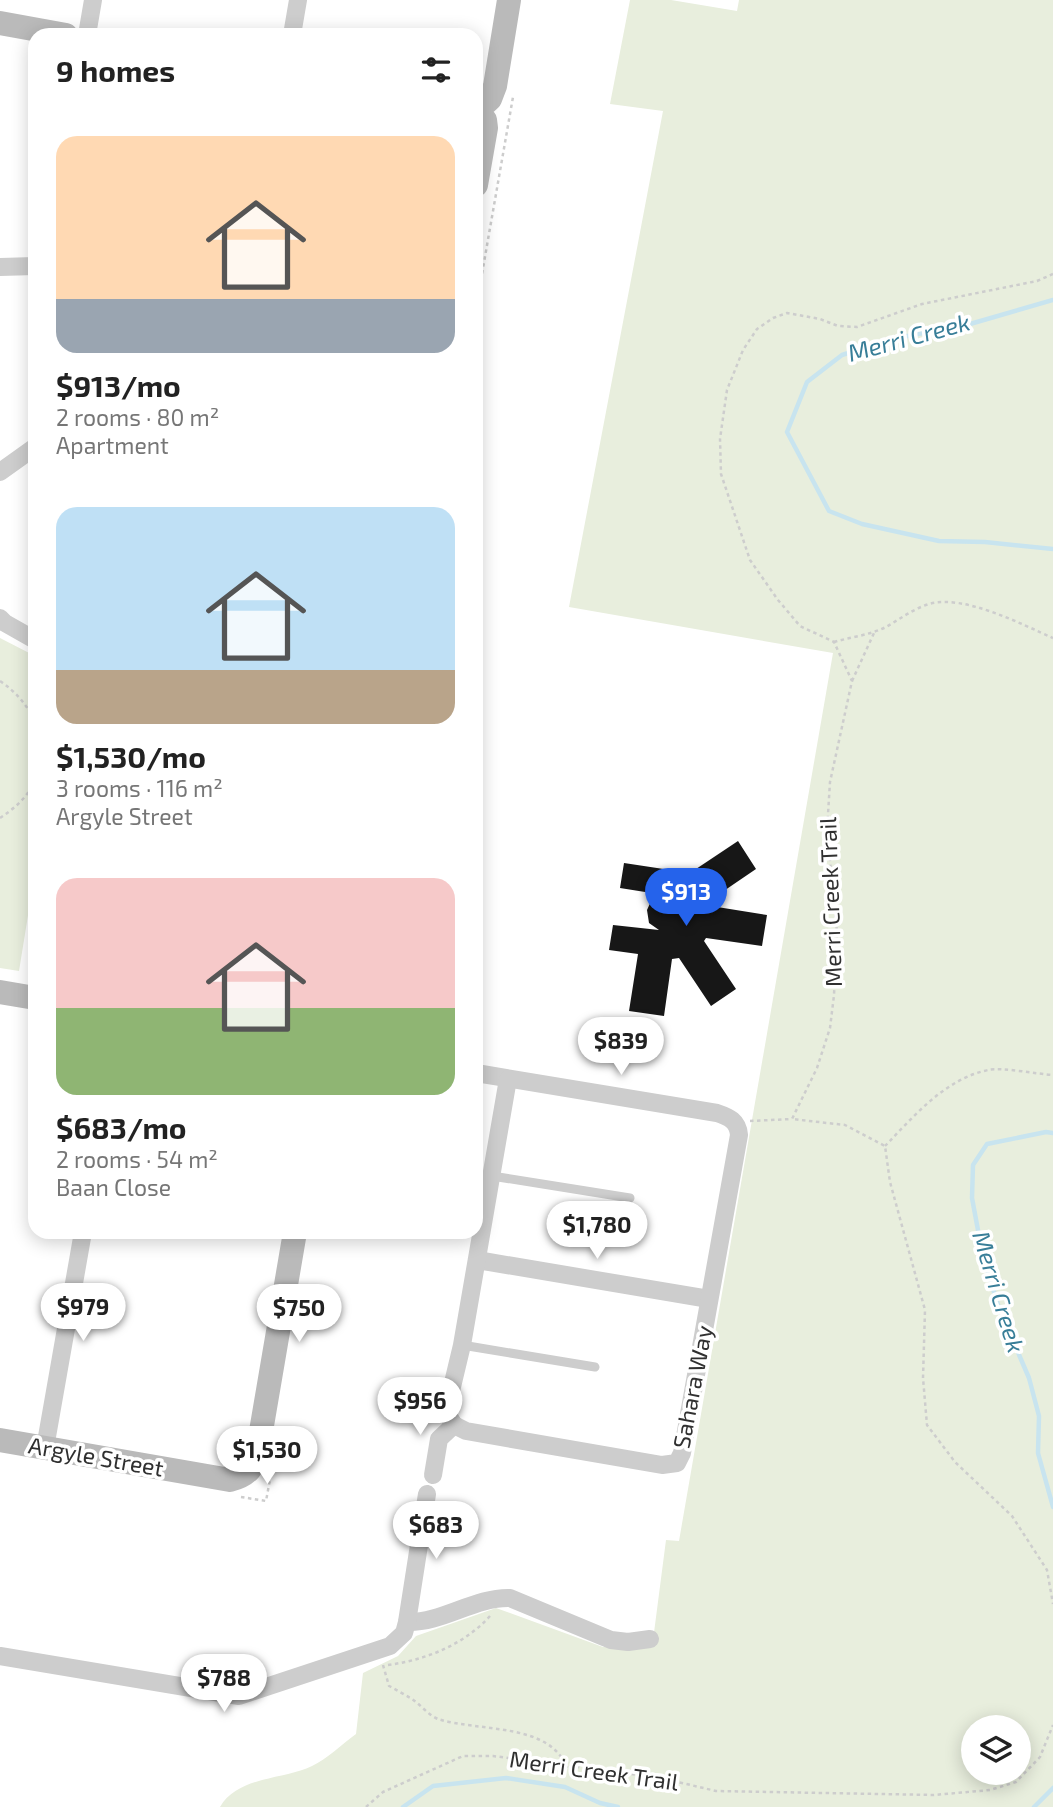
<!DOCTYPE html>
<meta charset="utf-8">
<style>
body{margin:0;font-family:"Exo 2",sans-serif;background:#f2f2f2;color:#222;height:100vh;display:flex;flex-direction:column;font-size:26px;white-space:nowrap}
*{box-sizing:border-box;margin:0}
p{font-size:23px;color:#767676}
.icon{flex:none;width:38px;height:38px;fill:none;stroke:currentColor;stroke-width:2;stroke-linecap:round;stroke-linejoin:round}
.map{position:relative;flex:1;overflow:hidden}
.panel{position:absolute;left:28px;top:28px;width:455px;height:1211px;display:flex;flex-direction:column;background:#fff;border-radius:21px;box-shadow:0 4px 18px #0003}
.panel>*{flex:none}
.fabs{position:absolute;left:961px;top:1715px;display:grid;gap:14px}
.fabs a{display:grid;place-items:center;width:70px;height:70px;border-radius:50%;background:#fff;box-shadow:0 4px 18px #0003;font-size:35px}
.price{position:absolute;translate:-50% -60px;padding:0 16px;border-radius:24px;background:#fff;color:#222;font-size:23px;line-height:46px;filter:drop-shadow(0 2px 4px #0008)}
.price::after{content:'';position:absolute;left:50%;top:42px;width:21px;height:16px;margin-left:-10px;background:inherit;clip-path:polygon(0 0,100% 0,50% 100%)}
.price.on{background:#2563eb;color:#fff}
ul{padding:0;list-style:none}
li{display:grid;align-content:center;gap:14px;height:371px;padding:0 28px}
li span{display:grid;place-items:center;height:217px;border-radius:21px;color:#555}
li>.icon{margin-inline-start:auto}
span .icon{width:126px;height:126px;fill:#fffc;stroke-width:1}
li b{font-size:30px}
h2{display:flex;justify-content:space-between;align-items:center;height:84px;padding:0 28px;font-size:30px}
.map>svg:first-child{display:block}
.green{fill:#e8eedd;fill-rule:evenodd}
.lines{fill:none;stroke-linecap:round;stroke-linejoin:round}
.stream{stroke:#c8e4ef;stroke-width:4.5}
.building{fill:#171717}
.path{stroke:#cdcdcd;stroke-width:2.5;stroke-dasharray:3.5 3.5;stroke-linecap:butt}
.lane{stroke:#cdcdcd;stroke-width:9}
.street{stroke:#cdcdcd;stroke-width:18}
.secondary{stroke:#bababa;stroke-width:24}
.labels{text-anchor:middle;stroke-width:7;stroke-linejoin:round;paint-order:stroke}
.street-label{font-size:23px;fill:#303030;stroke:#fff}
.water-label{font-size:24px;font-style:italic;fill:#387e98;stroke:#fff}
</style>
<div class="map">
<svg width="1053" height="1807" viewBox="0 0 1053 1807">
<rect width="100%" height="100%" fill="#fff"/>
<g class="green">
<path d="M 630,0 L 671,0 L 737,11 L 739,0 L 1053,0 L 1053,1807 L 220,1807 C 238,1776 283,1780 312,1766 C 327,1759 342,1744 356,1734 L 363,1673 L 398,1656 L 416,1636 L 496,1608 L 603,1647 L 652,1648 L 666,1540 L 679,1541 L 833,653 L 569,607 L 663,111 L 610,104 ZM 973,1727 L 1018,1727 L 1018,1773 L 973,1773 Z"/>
<polygon points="0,638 35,656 35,872 19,971 0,968"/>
</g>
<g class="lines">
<g class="stream">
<polyline points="1053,300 970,324 892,339 842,355 807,382 787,432 829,511 862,524 939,541 985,542 1053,549"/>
<polyline points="1053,1133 1046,1132 987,1144 973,1165 972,1198 983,1257 999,1308 1029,1378 1039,1416 1038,1453 1053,1507"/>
<polyline points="403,1807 433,1786 506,1778 565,1787 600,1803 618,1807"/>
<polyline points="1034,1807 1053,1788"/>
</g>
</g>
<polygon class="building" points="738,841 756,869 709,901 711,906 767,915 762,946 706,938 704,941 736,989 711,1006 679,958 672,959 664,1016 629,1011 638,954 609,950 613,925 659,930 649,923 647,910 652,899 664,895 620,888 624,863 690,873"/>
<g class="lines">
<g class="path">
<polyline points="1053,274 1037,281 922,304 857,327 838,326 820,319 787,313 773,318 757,329 743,350 727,390 720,439 721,474 750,560 778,600 800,626 834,642 852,681 830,782 827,830 837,932 834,995 830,1028 817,1068 792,1119 845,1125 885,1146 890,1182 925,1310 923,1378 927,1425 955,1462 1012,1516 1047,1570 1053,1604"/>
<polyline points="476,308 513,97"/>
<path d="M 834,642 C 851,637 870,635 886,627 C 900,619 913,609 929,604 C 964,594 1021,624 1053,638"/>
<path d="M 0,681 C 16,692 25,703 35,720"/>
<polyline points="852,681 874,633"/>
<path d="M 0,818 C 15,808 28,797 35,780"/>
<polyline points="750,1121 792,1119"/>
<path d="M 885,1146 C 914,1116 945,1079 988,1070 C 1002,1067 1037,1074 1053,1075"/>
<polyline points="241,1497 266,1501 271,1474"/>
<path d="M 383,1665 L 389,1686 C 397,1690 405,1695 412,1699 C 421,1705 428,1715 438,1719 C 478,1732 550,1722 567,1768"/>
<path d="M 388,1665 C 425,1660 464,1645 490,1616"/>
<polyline points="366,1807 383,1792 463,1756 493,1756 661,1778 716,1791 934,1795 990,1790 1016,1782 1040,1757 1053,1725"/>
</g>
<g class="lane">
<polyline points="492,1176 630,1198"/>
<polyline points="462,1345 595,1367"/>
</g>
<g class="street">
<polyline points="87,35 93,0"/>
<polyline points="292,35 298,0"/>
<polyline points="0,267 35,266"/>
<polyline points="0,472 35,447"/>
<polyline points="0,618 5,623 35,640"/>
<polyline points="477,1260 709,1299"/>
<path d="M 454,1425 L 466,1431 L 662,1465 L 677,1463 L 682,1453 L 739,1135 C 738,1121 729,1117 717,1113 L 476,1073"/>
<polyline points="454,1425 446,1412 462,1345 508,1079"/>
<polyline points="45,1448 83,1232"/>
<polyline points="433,1475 439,1439 454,1425"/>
<path d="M 407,1622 C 443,1623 474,1597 510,1598 L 611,1640 L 628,1642 L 650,1639"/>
<polyline points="0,1656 239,1696 390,1646 404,1633 407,1622 427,1494"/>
</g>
<g class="secondary">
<polyline points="0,23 66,35"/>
<polyline points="476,185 486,128 485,120 477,111 490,99 495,86 509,0"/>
<polyline points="0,992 35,998"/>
<path d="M 0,1440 L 230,1480 C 249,1475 254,1467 258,1449 L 295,1232"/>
</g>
</g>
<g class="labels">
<g class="street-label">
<text transform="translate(831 902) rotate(-92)" y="8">Merri Creek Trail</text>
<text transform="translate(693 1387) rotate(-79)" y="8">Sahara Way</text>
<text transform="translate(96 1457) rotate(10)" y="8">Argyle Street</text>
<text transform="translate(594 1771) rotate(8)" y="8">Merri Creek Trail</text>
</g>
<g class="water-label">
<text transform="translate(909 338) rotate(-15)" y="8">Merri Creek</text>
<text transform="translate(998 1292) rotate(73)" y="8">Merri Creek</text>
</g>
</g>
</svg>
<div class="fabs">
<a><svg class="icon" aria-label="layers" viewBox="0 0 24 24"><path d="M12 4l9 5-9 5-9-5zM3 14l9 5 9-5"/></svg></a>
</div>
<b class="price on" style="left:686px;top:928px">$913</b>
<b class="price" style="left:621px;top:1077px">$839</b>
<b class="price" style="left:597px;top:1261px">$1,780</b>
<b class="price" style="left:83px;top:1343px">$979</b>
<b class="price" style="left:299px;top:1344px">$750</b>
<b class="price" style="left:420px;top:1437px">$956</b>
<b class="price" style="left:267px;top:1486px">$1,530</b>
<b class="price" style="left:436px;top:1561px">$683</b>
<b class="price" style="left:224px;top:1714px">$788</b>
<section class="panel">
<h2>9 homes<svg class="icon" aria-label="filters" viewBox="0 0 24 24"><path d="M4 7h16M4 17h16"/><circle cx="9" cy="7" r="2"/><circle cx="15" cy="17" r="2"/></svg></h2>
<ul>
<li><span style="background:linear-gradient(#ffd9b3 75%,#9aa5b1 0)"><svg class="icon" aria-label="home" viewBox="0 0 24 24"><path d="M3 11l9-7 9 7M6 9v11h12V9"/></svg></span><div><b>$913/mo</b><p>2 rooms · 80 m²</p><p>Apartment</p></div></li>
<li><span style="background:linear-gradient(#bfe0f5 75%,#b9a48a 0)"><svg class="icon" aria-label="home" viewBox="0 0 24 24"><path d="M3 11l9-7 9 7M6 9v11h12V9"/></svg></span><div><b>$1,530/mo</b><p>3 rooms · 116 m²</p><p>Argyle Street</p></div></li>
<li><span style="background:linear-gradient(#f6c9c9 60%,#8fb573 0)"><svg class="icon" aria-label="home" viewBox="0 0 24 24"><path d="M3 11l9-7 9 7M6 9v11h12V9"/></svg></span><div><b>$683/mo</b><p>2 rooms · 54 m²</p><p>Baan Close</p></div></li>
</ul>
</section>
</div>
